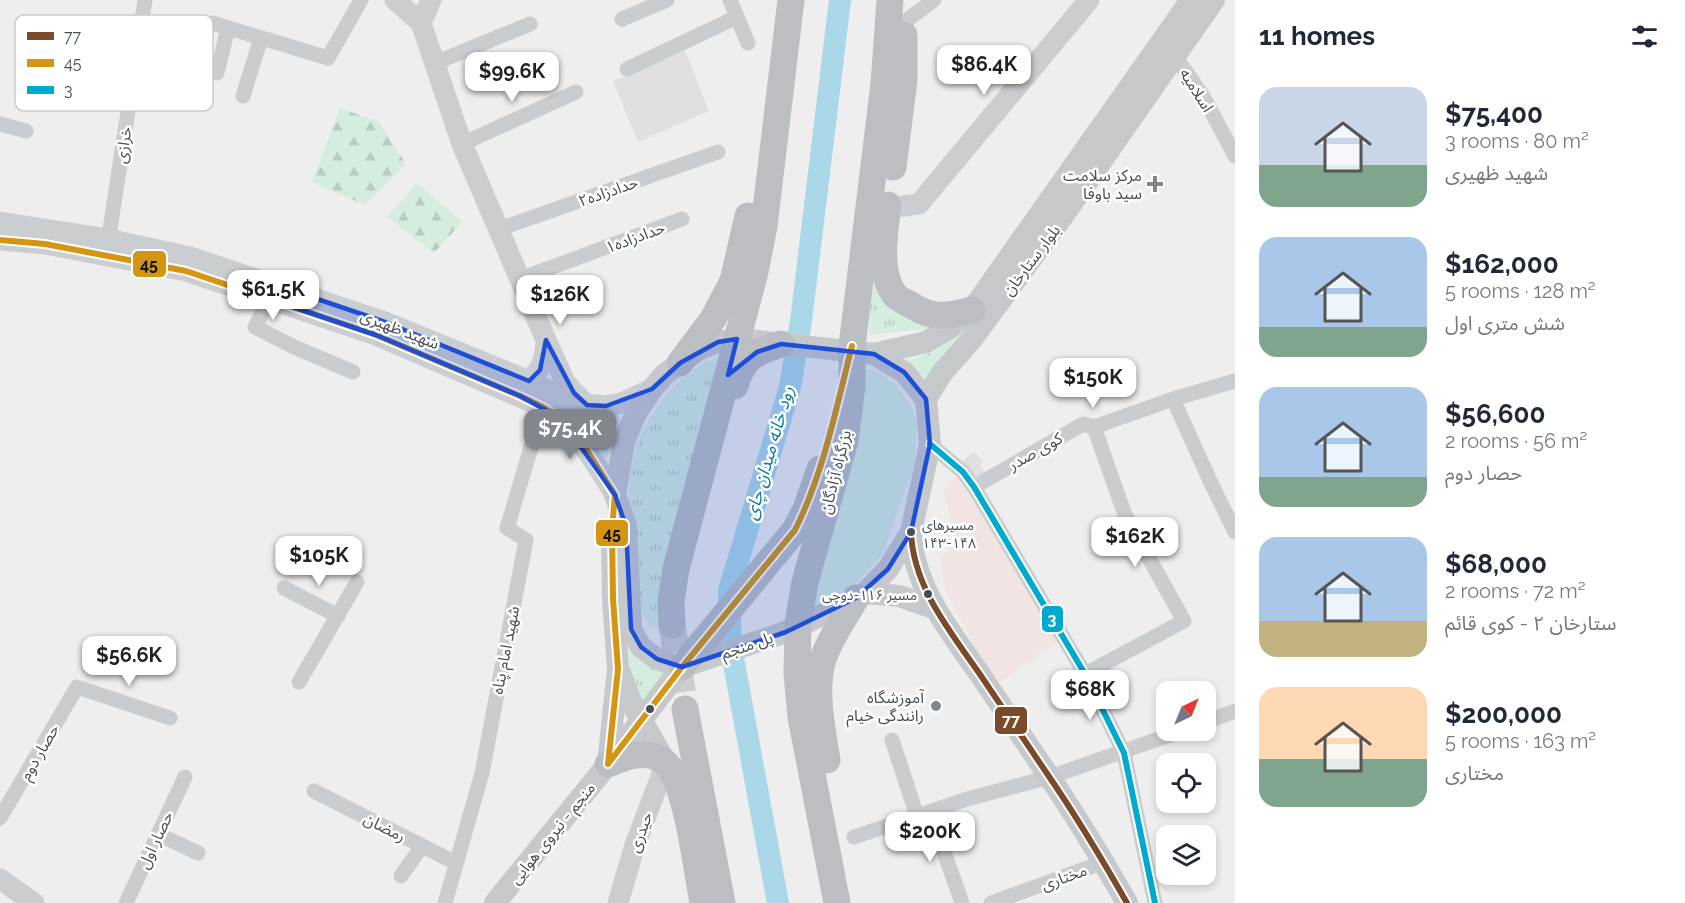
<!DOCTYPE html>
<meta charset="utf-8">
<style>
body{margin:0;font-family:Raleway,"Noto Sans Arabic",sans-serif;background:#f2f2f3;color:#1f2937;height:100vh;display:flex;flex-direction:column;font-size:22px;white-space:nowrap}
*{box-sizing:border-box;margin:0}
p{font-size:20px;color:#747a83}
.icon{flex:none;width:33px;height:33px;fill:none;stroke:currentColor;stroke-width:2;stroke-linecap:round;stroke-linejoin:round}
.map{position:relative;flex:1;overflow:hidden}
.drawer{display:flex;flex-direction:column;background:#fff;width:450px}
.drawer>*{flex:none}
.needle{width:39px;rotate:43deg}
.tools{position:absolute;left:1156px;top:681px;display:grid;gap:12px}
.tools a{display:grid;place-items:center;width:60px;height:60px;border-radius:12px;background:#fff;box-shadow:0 3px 9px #0003;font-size:30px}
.price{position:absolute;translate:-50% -51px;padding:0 14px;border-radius:12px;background:#fff;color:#222;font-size:20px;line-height:39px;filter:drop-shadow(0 2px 3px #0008)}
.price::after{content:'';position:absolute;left:50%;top:36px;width:18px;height:14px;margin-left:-9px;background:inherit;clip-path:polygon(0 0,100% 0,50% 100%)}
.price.active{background:#81878d;color:#fff}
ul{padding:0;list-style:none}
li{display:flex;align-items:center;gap:18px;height:150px;padding:0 24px}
li span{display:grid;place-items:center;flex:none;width:168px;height:120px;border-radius:18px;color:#555}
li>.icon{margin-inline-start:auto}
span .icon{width:72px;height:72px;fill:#fffc;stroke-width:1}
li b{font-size:26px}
h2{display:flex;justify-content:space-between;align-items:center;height:72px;padding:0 24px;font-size:26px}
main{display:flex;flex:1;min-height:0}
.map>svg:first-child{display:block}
.education{fill:#e1dfdf}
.medical{fill:#f1e4e2}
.grass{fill:url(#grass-tufts)}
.forest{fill:url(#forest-firs)}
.park{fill:#d4edde}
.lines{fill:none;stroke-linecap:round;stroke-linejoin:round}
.river{stroke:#aad8e9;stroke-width:22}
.highway-tunnel{stroke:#cdced0;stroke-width:27;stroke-dasharray:27 14;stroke-linecap:butt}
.street{stroke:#cacdcf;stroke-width:15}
.secondary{stroke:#cbced0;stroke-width:21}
.primary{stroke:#c6c9cc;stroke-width:22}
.highway{stroke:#bbbfc4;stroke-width:27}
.bus-1-casing{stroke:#fff;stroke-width:10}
.bus-2-casing{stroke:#fff;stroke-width:10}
.bus-3-casing{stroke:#fff;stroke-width:10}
.bus-1{stroke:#7a4b2a;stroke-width:6}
.bus-2{stroke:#d49512;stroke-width:6}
.bus-3{stroke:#00a9ce;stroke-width:6}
.marked{fill:#1d4ed8;fill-opacity:0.2;stroke:#1d4ed8;stroke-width:4.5;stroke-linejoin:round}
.poi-dot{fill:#81878d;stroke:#fff;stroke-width:2}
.bus-dot{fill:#464f59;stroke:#fff;stroke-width:2}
.labels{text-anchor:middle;stroke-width:5;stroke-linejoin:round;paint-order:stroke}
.bus-label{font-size:14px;fill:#464f59;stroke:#fff;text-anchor:start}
.street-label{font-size:16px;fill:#464f59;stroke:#fff}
.poi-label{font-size:16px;fill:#464f59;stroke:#fff;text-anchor:end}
.water-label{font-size:18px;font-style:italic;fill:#137ba0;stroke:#fff}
.key{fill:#fff;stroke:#c8cacd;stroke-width:1.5}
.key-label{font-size:16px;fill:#464f59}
.line-badge{stroke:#fff;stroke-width:2}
.badge-label{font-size:16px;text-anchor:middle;font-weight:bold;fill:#fff}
.pale-badge-label{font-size:16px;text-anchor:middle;font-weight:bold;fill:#111}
</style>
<main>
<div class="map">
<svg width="1235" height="903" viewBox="0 0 1235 903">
<defs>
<pattern id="grass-tufts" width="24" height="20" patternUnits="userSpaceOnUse" patternTransform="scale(1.5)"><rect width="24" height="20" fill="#d4edde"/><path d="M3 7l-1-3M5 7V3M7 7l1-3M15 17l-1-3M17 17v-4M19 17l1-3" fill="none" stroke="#b7cdc1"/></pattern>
<pattern id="forest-firs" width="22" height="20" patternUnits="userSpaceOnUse" patternTransform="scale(1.5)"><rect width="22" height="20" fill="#d4edde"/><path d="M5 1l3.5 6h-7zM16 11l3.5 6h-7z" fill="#b7cdc1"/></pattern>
</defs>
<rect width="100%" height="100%" fill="#efeeee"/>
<g class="education">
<polygon points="685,50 709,111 638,142 613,81"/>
<polygon points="974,452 983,461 980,467 987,473 974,481 959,464"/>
</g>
<polygon class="medical" points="963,472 1058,641 995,686 944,588 940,558 955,544 952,525 943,489 952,486 949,481"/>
<g class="grass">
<polygon points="872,263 934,328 869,335"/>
<polygon points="988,307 925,381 902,362 933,352 948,342"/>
<path d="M 718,356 L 660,627 L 650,626 C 630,595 628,566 628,529 C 628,504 628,476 635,451 C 644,422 668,388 694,370 C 701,365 710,361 718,356 Z"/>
<polygon points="622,409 606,459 574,413"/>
<polygon points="625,629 667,672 643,705 627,671"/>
</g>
<g class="forest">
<polygon points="340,108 379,122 406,164 365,205 312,182"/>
<polygon points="417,183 462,222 434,253 387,217"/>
</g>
<polygon class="park" points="859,367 878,372 897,385 914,412 917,431 914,464 883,553 854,585 804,613"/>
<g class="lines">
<polyline class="river" points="778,903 731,647 729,591 790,387 801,321 840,0"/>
<polyline class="highway-tunnel" points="672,625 685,709"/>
<g class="street">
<polyline points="730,0 748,43"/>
<polyline points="622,19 667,0"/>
<polyline points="212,23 328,58 361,0"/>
<polyline points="903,23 934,0"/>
<polyline points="1175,56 1203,96 1235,156"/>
<polyline points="435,63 530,24"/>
<polyline points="627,69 737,17"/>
<polyline points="217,73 228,28"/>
<polyline points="243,96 261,38"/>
<polyline points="0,124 26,131"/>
<polyline points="462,144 576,92"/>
<polyline points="499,229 718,152"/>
<polyline points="107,249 145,0"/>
<polyline points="520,279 682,219"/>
<polyline points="273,291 255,327 294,347 353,372"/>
<polyline points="1173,399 1211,483 1235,532"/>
<polyline points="930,444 963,472 974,487 1085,674 1124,753 1155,903"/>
<polyline points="974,487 1083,424 1094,427 1173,399 1235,381"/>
<polyline points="284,588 338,616"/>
<polyline points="1085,674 1184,621 1125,515 1094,427"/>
<polyline points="299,682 357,582"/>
<polyline points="1206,722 1235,711"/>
<polyline points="892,740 917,816"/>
<polyline points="314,791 456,863"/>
<polyline points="930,812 962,903"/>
<polyline points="0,818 77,687 170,718"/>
<polyline points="158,834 198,853"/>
<polyline points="854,837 967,799 1050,777 1184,730"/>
<polyline points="401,876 422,846"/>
<polyline points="126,903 185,777"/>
<polyline points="445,903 482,773 526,540 507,528 543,407"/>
<polyline points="991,903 1104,862"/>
</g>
<g class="secondary">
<polyline points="395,0 421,23 462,144 546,340"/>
<polyline points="421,23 431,0"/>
<polyline points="888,208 919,204 1089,0"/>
<polyline points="0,222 108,239 190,257 385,322 529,381 573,403 606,406 621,403 652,389"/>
<path d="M 0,240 L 45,244 L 186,271 L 376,335 L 543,407 C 576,429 595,462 615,495"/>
<path d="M 529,381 C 543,367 545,359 546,340 L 565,382 L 586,405"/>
<polyline points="0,879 34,903"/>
<polyline points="618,903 635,845 666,763"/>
</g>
<g class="primary">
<polyline points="926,399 942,373 972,339 1068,209 1214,0"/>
<path d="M 911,532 C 913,586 949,630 979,673 C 1002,707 1025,741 1048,775 C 1076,816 1102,859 1127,903"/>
<polyline points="612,537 613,599 618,669 608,764 682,667"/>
<polyline points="865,593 899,596 934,608"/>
<polyline points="682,667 657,659 641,647 631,629 626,526 615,495 624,442 635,415 652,389 665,374 680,363 700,349 718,342 740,339 874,354 926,342 950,328 972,310 1191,0"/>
<polyline points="682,667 786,632 810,621 865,593 888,569 911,532 930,444 926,399 904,372 874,354"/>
<polyline points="620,673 631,702 666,763"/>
<polyline points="495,903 608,764"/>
</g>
<g class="highway">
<polyline points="893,167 904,80 904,35"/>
<path d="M 888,205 C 885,230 877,273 895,295 C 898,299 906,302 911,305 C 935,320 946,316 972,310"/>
<polyline points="680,363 713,319 733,281 748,216"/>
<path d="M 735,386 C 743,357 754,353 781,344"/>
<polyline points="672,625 671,601 676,569 755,272 764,226 791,0"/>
<polyline points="682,667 795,530 806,509 820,469"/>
<polyline points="685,709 722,903"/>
<path d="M 827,760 C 822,729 813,686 824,656 C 832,635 845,617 856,598"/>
<path d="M 608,764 C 621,759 638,751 653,756 C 663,758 671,768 675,777 C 690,811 696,865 703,903"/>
<polyline points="837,903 801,717 797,674 798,623 805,582 845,441 852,386 852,346 884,84 890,0"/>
</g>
<g class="bus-1-casing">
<path id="bus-1" d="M 911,532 C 913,586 949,630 979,673 C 1002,707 1025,741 1048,775 C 1076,816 1102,859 1127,903"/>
</g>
<g class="bus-2-casing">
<path id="bus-2" d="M 0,240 L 45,244 L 186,271 L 376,335 L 520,396 L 543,407 L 560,418 L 586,449 L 615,495 L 612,529 L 613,599 L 618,669 L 608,764 L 682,667 L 795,530 C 824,472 836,408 852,346"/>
</g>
<g class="bus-3-casing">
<polyline id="bus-3" points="930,444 963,472 974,487 1085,674 1124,753 1155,903"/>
</g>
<use href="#bus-1" class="bus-1"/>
<use href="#bus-2" class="bus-2"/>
<use href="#bus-3" class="bus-3"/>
</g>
<path class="marked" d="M 276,285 L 385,322 L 529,381 L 540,370 L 546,340 L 574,393 L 587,405 L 606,406 L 652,389 L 680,363 L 718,342 L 737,339 L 728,375 L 757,352 L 781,344 L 874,354 L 904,372 L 926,399 L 930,444 L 911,532 L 888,569 L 856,598 L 786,632 L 682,667 L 657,659 L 641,647 L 631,629 L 626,526 L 615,495 L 560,418 L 520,396 L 376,335 L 269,299 Z"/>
<g class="poi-dot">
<path d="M1152 175h6v6h6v6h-6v6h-6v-6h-6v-6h6z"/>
<circle cx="936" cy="706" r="6"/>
</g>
<g class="bus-dot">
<circle cx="911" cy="532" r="5"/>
<circle cx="928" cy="594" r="5"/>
<circle cx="650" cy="709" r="5"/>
</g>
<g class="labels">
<g class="bus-label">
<text x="922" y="530">مسیرهای<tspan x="922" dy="18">۱۴۳-۱۴۸</tspan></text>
<text x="917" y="600" text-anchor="end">مسیر ۱۱۶-دوچی</text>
</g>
<g class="street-label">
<text transform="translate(1197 90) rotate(58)" y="6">اسلامیه</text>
<text transform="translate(123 145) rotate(-81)" y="6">خرازی</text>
<text transform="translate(608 191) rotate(-19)" y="6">حدادزاده۲</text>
<text transform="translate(635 237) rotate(-20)" y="6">حدادزاده۱</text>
<text transform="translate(1031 260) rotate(-53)" y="6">بلوار ستارخان</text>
<text transform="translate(400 329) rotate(21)" y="6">شهید ظهیری</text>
<text transform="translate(1035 451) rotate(-30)" y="6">کوی صدر</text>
<text transform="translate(835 472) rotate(-76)" y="6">بزرگراه آزادگان</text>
<text transform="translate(747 645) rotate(-19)" y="6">پل منجم</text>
<text transform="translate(505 650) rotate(-79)" y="6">شهید امام پناه</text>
<text transform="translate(39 752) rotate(-60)" y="6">حصار دوم</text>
<text transform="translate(385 827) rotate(27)" y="6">رمضان</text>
<text transform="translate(640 832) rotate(-70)" y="6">حیدری</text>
<text transform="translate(552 833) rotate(-51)" y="6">منجم - نیروی هوایی</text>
<text transform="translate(155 840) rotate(-65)" y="6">حصار اول</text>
<text transform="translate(1064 877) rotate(-20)" y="6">مختاری</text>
</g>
<g class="poi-label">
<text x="1142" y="181">مرکز سلامت<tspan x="1142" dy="18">سید باوفا</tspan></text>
<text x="924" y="703">آموزشگاه<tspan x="924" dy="18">رانندگی خیام</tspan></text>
</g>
<g class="water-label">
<text transform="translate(769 453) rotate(-74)" y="6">رود خانه میدان چای</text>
</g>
</g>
<rect x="15" y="15" width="198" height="96" rx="9" class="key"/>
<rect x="27" y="32" width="27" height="8" fill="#7a4b2a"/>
<rect x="27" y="59" width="27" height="8" fill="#d49512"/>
<rect x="27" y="86" width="27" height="8" fill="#00a9ce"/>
<g class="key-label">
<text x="64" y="42">77</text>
<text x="64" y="69">45</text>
<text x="64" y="96">3</text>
</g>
<g class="line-badge">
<rect x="132" y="250" width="35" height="28" rx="6" fill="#d49512"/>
<rect x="595" y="519" width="34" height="28" rx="6" fill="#d49512"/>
<rect x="1041" y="605" width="23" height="28" rx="6" fill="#00a9ce"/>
<rect x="994" y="706" width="34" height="29" rx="6" fill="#7a4b2a"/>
</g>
<g class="badge-label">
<text x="1052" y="625">3</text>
<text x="1011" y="726">77</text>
</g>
<g class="pale-badge-label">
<text x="149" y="270">45</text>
<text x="612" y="539">45</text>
</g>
</svg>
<div class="tools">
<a><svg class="needle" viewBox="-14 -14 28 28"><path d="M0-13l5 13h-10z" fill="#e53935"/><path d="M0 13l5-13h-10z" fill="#747a83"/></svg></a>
<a><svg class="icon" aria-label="locate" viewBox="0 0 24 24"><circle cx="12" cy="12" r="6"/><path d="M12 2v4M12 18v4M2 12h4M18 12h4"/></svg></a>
<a><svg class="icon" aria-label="layers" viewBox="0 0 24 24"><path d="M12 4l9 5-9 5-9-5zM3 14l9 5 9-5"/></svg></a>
</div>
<b class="price" style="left:984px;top:96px">$86.4K</b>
<b class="price" style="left:512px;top:103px">$99.6K</b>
<b class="price" style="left:273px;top:321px">$61.5K</b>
<b class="price" style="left:560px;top:326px">$126K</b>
<b class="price" style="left:1093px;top:409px">$150K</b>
<b class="price active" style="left:570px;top:460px">$75.4K</b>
<b class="price" style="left:1135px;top:568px">$162K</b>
<b class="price" style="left:319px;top:587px">$105K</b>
<b class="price" style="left:129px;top:687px">$56.6K</b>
<b class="price" style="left:1090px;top:721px">$68K</b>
<b class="price" style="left:930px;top:863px">$200K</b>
</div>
<section class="drawer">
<h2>11 homes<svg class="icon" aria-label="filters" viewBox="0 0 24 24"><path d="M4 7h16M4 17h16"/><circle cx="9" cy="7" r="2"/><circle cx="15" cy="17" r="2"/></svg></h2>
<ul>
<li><span style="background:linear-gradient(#c9d6e8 65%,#7fa58c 0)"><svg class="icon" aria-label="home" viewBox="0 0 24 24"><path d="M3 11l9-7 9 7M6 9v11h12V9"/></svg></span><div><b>$75,400</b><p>3 rooms · 80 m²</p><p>شهید ظهیری</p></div></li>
<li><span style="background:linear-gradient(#a9c7e8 75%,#7fa58c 0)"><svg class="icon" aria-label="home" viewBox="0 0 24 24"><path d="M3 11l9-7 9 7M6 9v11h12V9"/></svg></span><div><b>$162,000</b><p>5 rooms · 128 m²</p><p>شش متری اول</p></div></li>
<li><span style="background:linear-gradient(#a9c7e8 75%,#7fa58c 0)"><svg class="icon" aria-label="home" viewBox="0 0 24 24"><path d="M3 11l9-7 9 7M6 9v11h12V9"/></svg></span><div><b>$56,600</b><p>2 rooms · 56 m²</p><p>حصار دوم</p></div></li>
<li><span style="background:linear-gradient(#a9c7e8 70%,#c2b280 0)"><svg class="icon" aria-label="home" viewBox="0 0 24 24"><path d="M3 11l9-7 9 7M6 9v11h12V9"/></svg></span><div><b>$68,000</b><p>2 rooms · 72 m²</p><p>ستارخان ۲ - کوی قائم</p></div></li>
<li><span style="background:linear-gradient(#ffd9b3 60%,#7fa58c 0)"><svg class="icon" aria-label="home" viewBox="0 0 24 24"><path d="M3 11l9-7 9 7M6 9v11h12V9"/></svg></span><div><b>$200,000</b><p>5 rooms · 163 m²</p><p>مختاری</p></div></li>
</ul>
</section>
</main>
